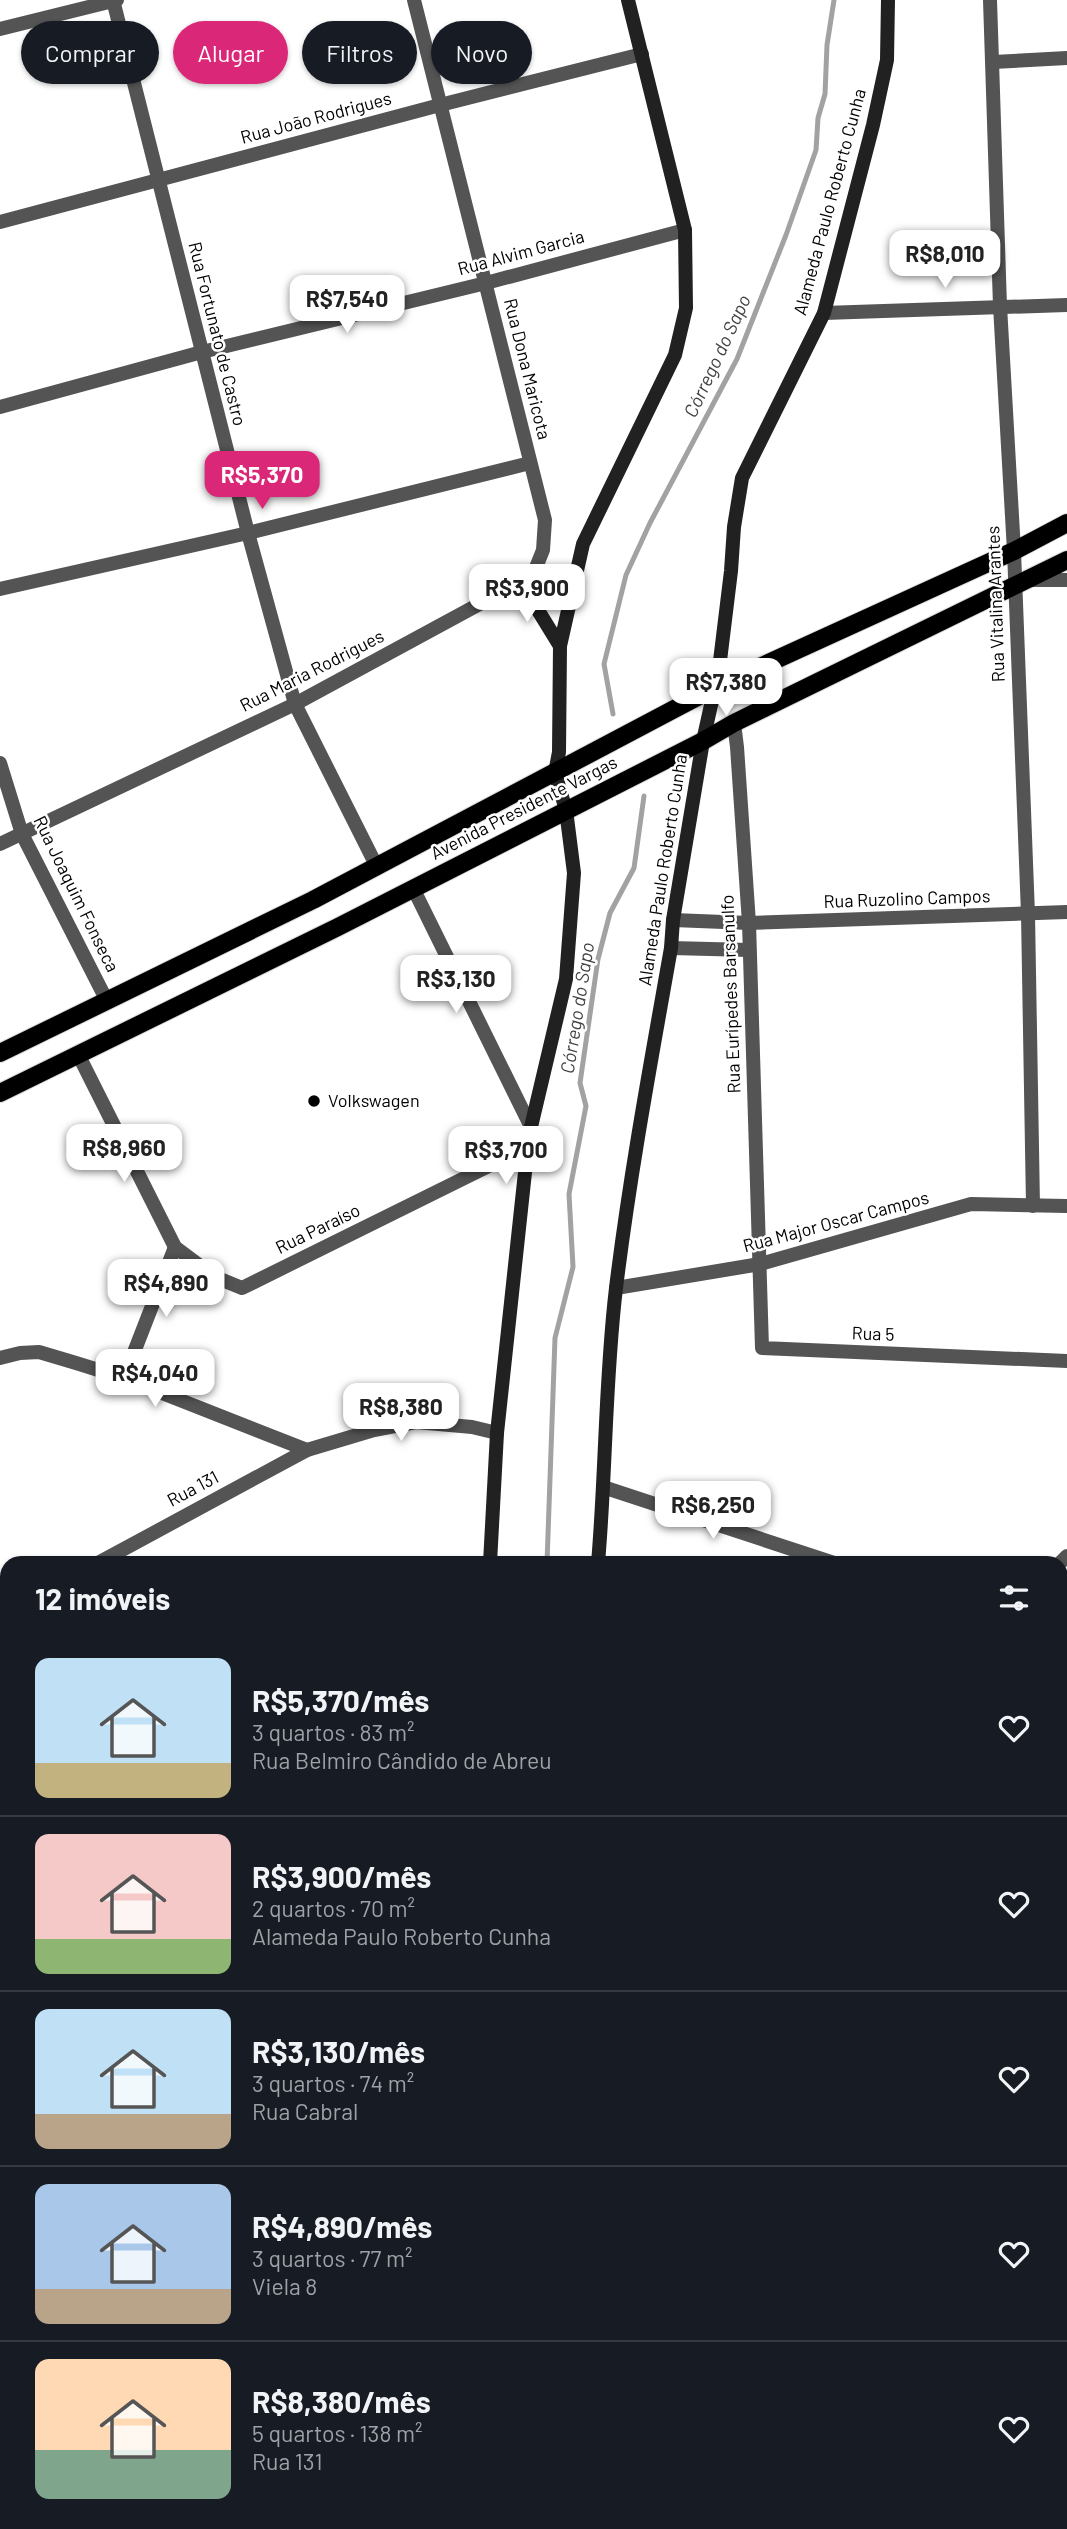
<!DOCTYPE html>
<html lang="pt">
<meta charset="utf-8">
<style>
body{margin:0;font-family:Barlow,sans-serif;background:#242831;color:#f1f3f6;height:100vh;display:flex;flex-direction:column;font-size:26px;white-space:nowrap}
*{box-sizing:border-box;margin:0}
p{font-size:23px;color:#9ea1a6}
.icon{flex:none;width:38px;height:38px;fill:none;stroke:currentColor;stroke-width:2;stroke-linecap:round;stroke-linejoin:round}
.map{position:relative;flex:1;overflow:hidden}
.sheet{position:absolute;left:0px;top:1556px;width:1068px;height:975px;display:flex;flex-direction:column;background:#171b24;border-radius:21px 21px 0 0;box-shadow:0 2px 5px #0004}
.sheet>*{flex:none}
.guide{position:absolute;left:21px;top:21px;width:700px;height:63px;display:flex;gap:14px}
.price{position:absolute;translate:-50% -60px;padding:0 16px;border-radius:14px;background:#fff;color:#222;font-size:23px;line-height:46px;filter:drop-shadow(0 2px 4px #0008)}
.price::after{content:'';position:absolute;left:50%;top:42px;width:21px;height:16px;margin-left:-10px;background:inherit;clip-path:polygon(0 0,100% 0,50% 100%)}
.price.active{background:#db2777;color:#fff}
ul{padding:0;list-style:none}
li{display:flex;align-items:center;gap:21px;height:175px;padding:0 35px}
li+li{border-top:2px solid #363941}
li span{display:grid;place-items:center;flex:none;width:196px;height:140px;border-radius:14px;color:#555}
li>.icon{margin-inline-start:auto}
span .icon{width:84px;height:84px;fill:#fffc;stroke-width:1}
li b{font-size:30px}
h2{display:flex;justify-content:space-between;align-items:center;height:84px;padding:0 35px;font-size:30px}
.chip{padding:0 24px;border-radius:32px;background:#171b24;box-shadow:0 2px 5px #0004;font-size:24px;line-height:63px}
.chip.active{background:#db2777;color:#fff}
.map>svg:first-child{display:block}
.water{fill:url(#water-waves)}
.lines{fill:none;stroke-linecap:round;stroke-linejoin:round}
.stream{stroke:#a2a2a2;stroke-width:5}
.primary-casing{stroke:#dbdbdb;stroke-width:20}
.street{stroke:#545454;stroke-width:14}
.secondary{stroke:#212121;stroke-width:14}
.primary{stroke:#000;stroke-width:18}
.poi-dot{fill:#000;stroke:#fff;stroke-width:2.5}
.labels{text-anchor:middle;stroke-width:5;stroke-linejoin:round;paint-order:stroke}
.street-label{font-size:18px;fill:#000;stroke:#fff}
.poi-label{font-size:18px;fill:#000;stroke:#fff;text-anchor:start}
.water-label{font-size:19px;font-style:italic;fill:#434343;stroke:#fff}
</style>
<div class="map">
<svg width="1067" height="2529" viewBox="0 0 1067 2529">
<defs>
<pattern id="water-waves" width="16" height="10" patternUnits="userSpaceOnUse" patternTransform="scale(1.75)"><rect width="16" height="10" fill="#a2a2a2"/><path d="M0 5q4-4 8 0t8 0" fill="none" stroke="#8a8a8a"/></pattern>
</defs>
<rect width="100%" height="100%" fill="#fff"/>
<polygon class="water" points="11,2524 494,2524 495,2529 13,2529"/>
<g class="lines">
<g class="stream">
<polyline points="613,714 604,664 626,575 650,523 737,359 786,235 816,150 818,118 825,94 827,45 834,0"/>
<polyline points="547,1563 555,1338 573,1267 569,1194 586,1106 580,1083 598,959 610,913 634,868 644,796"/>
<polyline points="1060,2495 1067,2500"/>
</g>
<g class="primary-casing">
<g id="primary">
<polyline points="0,1053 313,900 716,687 1014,551 1067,523"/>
<polyline points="0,1093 338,927 703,741 734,723 1067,560"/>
</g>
</g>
<g class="street">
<polyline points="113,0 248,533 295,704 377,867"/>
<polyline points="990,0 1000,306 1014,551 1028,914 1033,1206"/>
<polyline points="0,29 117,0"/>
<polyline points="993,62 1067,58"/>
<polyline points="0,222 440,105 642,54"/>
<polyline points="824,313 1067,305"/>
<polyline points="0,407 202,352 486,283 685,230"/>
<polyline points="1029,580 1067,580"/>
<polyline points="0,589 248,533 530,463"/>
<polyline points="734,723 737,747 749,923 762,1348 1067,1361"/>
<polyline points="0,763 22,834 107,1001"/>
<polyline points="0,844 295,704 533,575 543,550 545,520 414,0"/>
<polyline points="413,888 531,1127"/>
<polyline points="673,920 749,923 1067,912"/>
<polyline points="671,948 749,950"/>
<polyline points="78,1054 175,1247 215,1277 242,1288 507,1157 526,1163"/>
<polyline points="616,1288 760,1264 971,1204 1067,1206"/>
<polyline points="0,1358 20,1353 39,1352 76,1363 124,1378 307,1450"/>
<polyline points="124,1378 175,1247"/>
<polyline points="603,1487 834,1563"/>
<polyline points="98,1563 307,1450 374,1430 416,1422 472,1427 497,1433"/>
<polyline points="1060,1563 1067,1556"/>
<polyline points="0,1613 7,1610"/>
<polyline points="1060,1721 1067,1730"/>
<polyline points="0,1818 7,1812"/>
<polyline points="991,2529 994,2524"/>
</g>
<g class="secondary">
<polyline points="509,588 536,607 560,646"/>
<polyline points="490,1563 497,1433 526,1163 531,1127 566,979 574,873 566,810 555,773 559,752 560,646 583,544 675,355 686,308 685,230 628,0"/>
<path d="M 598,1563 C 606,1471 605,1379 616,1288 C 630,1174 651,1061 671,948 L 673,920 L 703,741 L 719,669 L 731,571 L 734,527 L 742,478 L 824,313 L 873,125 L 887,60 L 888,0"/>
<polyline points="1060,2399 1067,2404"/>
<polyline points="967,2524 976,2529"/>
</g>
<use href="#primary" class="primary"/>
</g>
<circle class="poi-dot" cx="314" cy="1101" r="7"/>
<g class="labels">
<g class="street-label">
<text transform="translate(316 118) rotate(-15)" y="6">Rua João Rodrigues</text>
<text transform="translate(830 202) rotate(-75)" y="6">Alameda Paulo Roberto Cunha</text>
<text transform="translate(521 253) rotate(-15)" y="6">Rua Alvim Garcia</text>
<text transform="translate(217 334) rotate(76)" y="6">Rua Fortunato de Castro</text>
<text transform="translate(527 369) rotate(76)" y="6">Rua Dona Maricota</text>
<text transform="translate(996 604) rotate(-92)" y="6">Rua Vitalina Arantes</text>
<text transform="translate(312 671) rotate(-27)" y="6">Rua Maria Rodrigues</text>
<text transform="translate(524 808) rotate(-27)" y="6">Avenida Presidente Vargas</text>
<text transform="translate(663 870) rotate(-81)" y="6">Alameda Paulo Roberto Cunha</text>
<text transform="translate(76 894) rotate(64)" y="6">Rua Joaquim Fonseca</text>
<text transform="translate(907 899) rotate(-2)" y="6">Rua Ruzolino Campos</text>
<text transform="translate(731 994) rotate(-92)" y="6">Rua Eurípedes Barsanulfo</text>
<text transform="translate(836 1222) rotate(-15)" y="6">Rua Major Oscar Campos</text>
<text transform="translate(318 1229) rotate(-26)" y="6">Rua Paraíso</text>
<text transform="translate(873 1334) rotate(2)" y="6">Rua 5</text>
<text transform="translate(193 1489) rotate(-28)" y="6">Rua 131</text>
</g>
<g class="poi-label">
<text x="328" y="1107">Volkswagen</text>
</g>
<g class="water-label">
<text transform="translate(717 356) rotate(-65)" y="7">Córrego do Sapo</text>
<text transform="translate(577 1008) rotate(-81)" y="7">Córrego do Sapo</text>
</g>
</g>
</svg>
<b class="price" style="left:945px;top:290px">R$8,010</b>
<b class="price" style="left:347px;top:335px">R$7,540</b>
<b class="price active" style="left:262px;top:511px">R$5,370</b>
<b class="price" style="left:527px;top:624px">R$3,900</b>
<b class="price" style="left:726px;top:718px">R$7,380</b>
<b class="price" style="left:456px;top:1015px">R$3,130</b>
<b class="price" style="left:124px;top:1184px">R$8,960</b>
<b class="price" style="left:506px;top:1186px">R$3,700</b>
<b class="price" style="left:166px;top:1319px">R$4,890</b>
<b class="price" style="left:155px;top:1409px">R$4,040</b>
<b class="price" style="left:401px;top:1443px">R$8,380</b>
<b class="price" style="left:713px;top:1541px">R$6,250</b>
<div class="guide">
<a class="chip">Comprar</a>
<a class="chip active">Alugar</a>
<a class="chip">Filtros</a>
<a class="chip">Novo</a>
</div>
<section class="sheet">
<h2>12 imóveis<svg class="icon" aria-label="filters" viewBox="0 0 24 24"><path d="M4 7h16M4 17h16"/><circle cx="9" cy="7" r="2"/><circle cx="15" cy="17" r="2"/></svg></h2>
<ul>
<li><span style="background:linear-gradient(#bfe0f5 75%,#c2b280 0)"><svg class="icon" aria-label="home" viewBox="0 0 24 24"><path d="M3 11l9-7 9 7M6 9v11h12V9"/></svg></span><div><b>R$5,370/mês</b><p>3 quartos · 83 m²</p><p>Rua Belmiro Cândido de Abreu</p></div><svg class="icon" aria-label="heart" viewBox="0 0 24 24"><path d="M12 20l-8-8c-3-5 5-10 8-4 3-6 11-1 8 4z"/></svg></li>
<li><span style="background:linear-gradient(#f6c9c9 75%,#8fb573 0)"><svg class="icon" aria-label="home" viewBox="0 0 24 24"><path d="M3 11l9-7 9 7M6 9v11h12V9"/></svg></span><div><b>R$3,900/mês</b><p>2 quartos · 70 m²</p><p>Alameda Paulo Roberto Cunha</p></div><svg class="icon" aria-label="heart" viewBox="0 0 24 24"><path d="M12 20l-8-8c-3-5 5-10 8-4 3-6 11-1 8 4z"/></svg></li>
<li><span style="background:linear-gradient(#bfe0f5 75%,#b9a48a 0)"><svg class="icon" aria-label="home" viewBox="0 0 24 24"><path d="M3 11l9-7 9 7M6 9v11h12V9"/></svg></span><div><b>R$3,130/mês</b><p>3 quartos · 74 m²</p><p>Rua Cabral</p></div><svg class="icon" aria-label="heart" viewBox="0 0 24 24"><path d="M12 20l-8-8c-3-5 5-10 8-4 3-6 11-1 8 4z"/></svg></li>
<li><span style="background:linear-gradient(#a9c7e8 75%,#b9a48a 0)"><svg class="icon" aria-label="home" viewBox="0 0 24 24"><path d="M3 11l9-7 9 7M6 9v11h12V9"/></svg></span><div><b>R$4,890/mês</b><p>3 quartos · 77 m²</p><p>Viela 8</p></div><svg class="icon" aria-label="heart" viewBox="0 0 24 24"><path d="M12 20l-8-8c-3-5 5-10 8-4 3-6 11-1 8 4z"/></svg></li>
<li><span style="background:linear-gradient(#ffd9b3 65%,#7fa58c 0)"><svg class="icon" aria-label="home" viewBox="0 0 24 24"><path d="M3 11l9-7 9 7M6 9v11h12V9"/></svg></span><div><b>R$8,380/mês</b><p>5 quartos · 138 m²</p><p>Rua 131</p></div><svg class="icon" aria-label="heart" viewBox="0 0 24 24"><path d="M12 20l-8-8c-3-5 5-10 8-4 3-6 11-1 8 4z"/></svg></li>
</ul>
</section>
</div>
